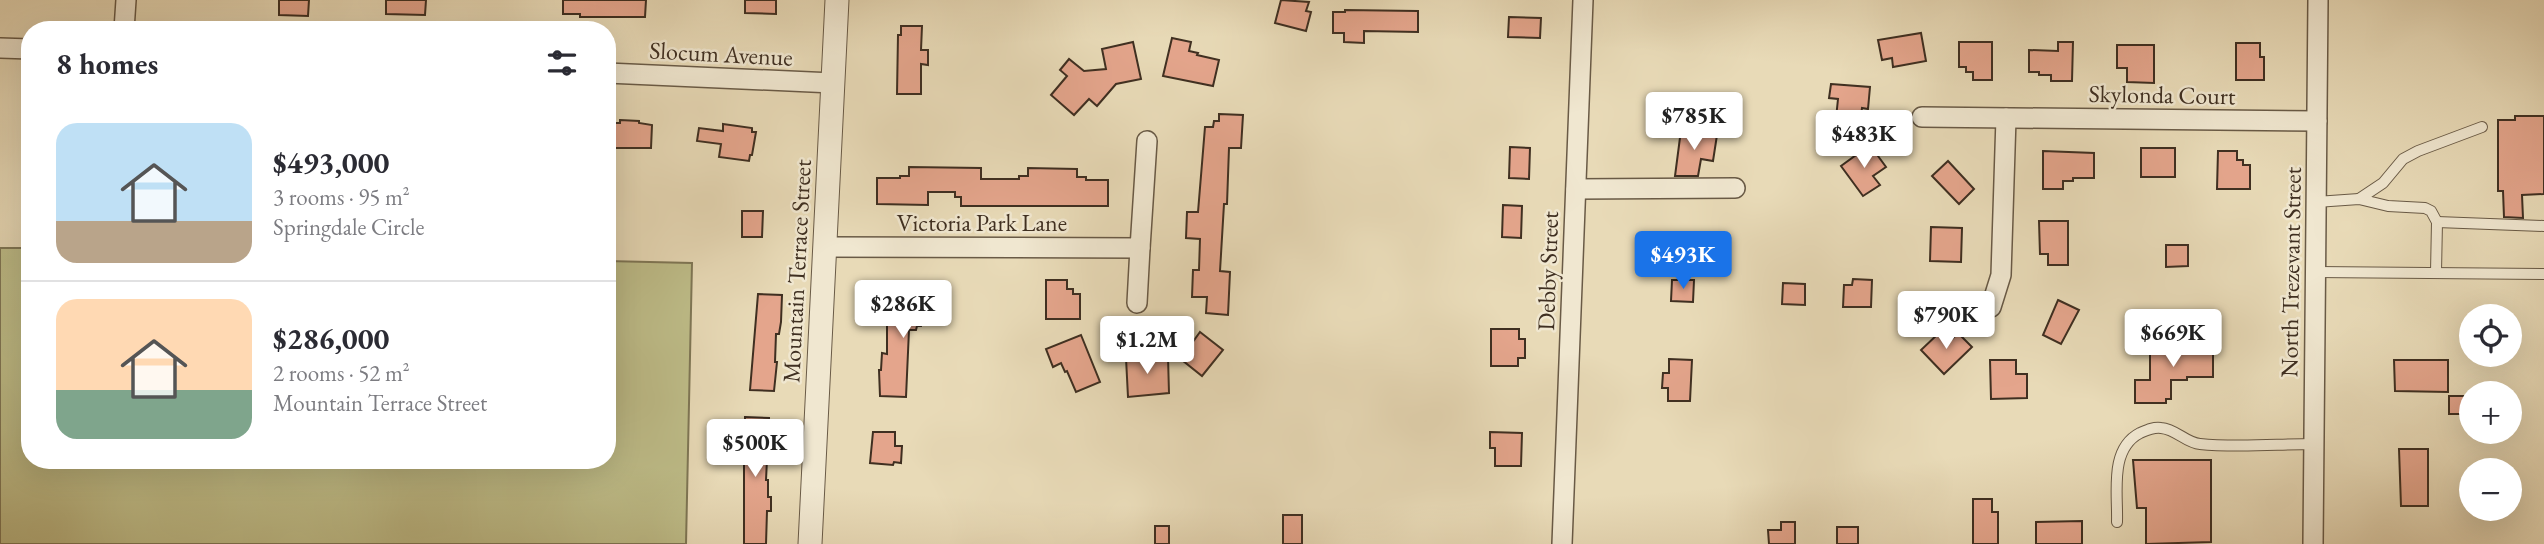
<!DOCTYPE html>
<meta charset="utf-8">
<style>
body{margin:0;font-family:"EB Garamond",serif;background:#f7f7f7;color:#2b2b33;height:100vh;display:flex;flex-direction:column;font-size:26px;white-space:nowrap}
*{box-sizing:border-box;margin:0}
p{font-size:23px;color:#7c7c81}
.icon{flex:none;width:38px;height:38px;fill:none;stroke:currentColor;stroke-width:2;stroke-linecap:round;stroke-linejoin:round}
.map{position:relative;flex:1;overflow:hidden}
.drawer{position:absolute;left:21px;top:21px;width:595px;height:448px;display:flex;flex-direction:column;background:#fff;border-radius:28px;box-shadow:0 7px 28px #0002}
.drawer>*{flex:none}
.buttons{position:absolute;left:2459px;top:304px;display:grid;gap:14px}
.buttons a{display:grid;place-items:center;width:63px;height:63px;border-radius:50%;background:#fff;box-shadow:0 7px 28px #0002;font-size:35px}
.price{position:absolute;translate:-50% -60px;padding:0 16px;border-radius:7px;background:#fff;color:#222;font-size:23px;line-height:46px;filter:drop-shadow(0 2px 4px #0008)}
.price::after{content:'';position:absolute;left:50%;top:42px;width:21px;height:16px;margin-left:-10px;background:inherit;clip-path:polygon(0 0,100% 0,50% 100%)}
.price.selected{background:#1a73e8;color:#fff}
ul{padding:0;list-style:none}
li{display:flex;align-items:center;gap:21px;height:175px;padding:0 35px}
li+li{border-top:2px solid #e1e1e2}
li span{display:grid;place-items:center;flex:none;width:196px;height:140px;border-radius:21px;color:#555}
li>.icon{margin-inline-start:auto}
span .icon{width:84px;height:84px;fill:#fffc;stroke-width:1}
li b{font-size:30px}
h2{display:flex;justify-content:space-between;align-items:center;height:84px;padding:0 35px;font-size:30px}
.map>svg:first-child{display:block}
.green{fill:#bebd89;stroke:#7e7655;stroke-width:2}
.building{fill:#e4a58c;stroke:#3f2f21;stroke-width:2}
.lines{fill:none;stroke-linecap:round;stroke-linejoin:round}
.service-casing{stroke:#695a46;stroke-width:12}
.minor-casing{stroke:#695a46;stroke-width:22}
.tertiary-casing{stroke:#695a46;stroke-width:25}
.service{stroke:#f0e7d0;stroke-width:10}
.minor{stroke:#f0e7d0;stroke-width:19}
.tertiary{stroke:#f0e7d0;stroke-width:23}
.labels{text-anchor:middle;stroke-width:5;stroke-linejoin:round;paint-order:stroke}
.street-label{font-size:24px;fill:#3f2f21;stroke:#f0e7d0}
</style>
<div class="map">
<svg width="2544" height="544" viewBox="0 0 2544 544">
<rect width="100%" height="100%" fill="#e8dab7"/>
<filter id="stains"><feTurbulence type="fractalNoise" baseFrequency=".00286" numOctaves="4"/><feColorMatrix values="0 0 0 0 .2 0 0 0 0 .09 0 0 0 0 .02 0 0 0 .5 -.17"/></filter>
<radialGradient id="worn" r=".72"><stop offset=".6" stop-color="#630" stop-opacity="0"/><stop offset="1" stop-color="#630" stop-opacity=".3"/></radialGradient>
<polygon class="green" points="0,248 30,248 30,460 607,460 607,261 692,263 686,544 0,544"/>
<g class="building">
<polygon points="279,0 309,0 308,16 279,15"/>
<polygon points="386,0 426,0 425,15 386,14"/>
<polygon points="563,0 646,0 645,17 580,17 580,14 563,14"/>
<polygon points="745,0 776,0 776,14 745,13"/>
<polygon points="1281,0 1309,2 1306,11 1311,12 1306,31 1275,23"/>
<polygon points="1345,10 1418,11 1418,32 1364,31 1364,43 1344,42 1344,33 1333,33 1333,12 1345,12"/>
<polygon points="1509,17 1541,18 1540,38 1508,37"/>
<polygon points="901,26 922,26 921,50 928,50 928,65 921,64 921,94 897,94 898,35 901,35"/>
<polygon points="1921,33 1926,61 1893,67 1892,58 1882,60 1878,40"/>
<polygon points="1172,38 1191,42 1189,51 1198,53 1197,55 1219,60 1213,86 1163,76"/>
<polygon points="1133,42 1141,79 1116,84 1097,106 1089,99 1074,115 1051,95 1067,76 1060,70 1069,59 1084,71 1106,69 1102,49"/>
<polygon points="1959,42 1992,42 1992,80 1973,80 1973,72 1966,72 1966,67 1959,67"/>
<polygon points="2058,42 2073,42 2072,81 2051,81 2051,75 2039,75 2039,72 2029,72 2029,50 2058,51"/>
<polygon points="2236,43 2260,43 2260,57 2264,57 2264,80 2236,80"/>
<polygon points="2117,45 2154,45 2154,83 2127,82 2127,68 2117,68"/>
<polygon points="1831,84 1870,87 1868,109 1862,108 1859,130 1835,128 1838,99 1829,98"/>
<polygon points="1219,114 1243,115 1241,148 1229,148 1227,204 1224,204 1220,271 1230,272 1228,315 1206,313 1207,297 1192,297 1193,270 1199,270 1200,239 1186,238 1187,212 1198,212 1205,127 1213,127 1214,121 1219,121"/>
<polygon points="2515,116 2544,116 2544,194 2522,195 2523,218 2504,217 2503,191 2498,191 2498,120 2515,120"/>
<polygon points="620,120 639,121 639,123 652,125 651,148 607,148 607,123 620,123"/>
<polygon points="723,124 752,128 752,132 756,132 752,155 750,155 749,161 719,157 721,144 697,141 699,128 723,131"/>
<polygon points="1681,130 1717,135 1713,161 1701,159 1698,176 1675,176"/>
<polygon points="1870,145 1886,167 1873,176 1880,185 1863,196 1841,166"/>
<polygon points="1510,147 1530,148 1529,179 1509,178"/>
<rect x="2141" y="148" width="34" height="29"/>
<polygon points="2043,151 2094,153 2094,178 2073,178 2073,181 2063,181 2063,189 2043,189"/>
<polygon points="2218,151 2237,151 2237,160 2243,160 2243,165 2250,165 2250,189 2217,189"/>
<polygon points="1948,161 1974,189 1959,204 1932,176"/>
<polygon points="909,167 981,168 981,179 1019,179 1019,176 1028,176 1028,168 1077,169 1077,177 1086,177 1086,180 1108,180 1108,206 961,206 961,197 955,197 955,192 928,192 928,205 877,204 877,178 900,178 900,176 909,176"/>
<polygon points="1503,205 1522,206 1521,238 1502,237"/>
<polygon points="742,211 763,211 762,237 742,237"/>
<polygon points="2039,221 2068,221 2068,265 2048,265 2048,254 2040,254"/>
<polygon points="1931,227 1962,228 1961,262 1930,261"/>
<polygon points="2166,245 2188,245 2188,266 2166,267"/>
<polygon points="1853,279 1872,280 1871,307 1843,307 1844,285 1852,285"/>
<polygon points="1046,280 1067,280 1067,289 1073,289 1073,294 1080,294 1080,319 1046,319"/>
<polygon points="1672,280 1694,280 1693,302 1671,301"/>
<polygon points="1783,283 1805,284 1805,305 1782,304"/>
<polygon points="920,285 941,286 941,300 930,300 930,314 922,313 921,326 917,326 916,330 909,330 906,397 880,396 879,370 881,370 882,353 887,354 887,315 893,315 893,300 915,301 916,298 919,298"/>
<polygon points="758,294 782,295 781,322 779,334 776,334 775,362 777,362 774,391 750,390"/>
<polygon points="2058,300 2079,310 2061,344 2043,335"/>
<polygon points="1491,329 1519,329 1519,339 1525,339 1525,358 1518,358 1518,366 1491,366"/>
<polygon points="1200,332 1223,350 1202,376 1172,352 1185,337 1192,343"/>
<polygon points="1939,333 1944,339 1948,335 1952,339 1958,333 1972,347 1944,374 1921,350"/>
<polygon points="1081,335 1100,382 1076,392 1067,371 1065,372 1061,363 1053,367 1046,349"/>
<polygon points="2177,338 2199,338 2199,352 2213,352 2213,377 2187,377 2187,380 2171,380 2171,399 2166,399 2166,403 2135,403 2135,380 2150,380 2150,345 2164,345 2164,340 2177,340"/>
<polygon points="1149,357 1168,357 1169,393 1128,397 1126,358"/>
<polygon points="1669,359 1692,360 1690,401 1668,401 1668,388 1662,388 1663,373 1669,373"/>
<polygon points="1990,360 2016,360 2016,374 2027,374 2027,398 1991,399"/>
<polygon points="2394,360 2448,360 2448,392 2395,391"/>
<rect x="2449" y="396" width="22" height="18"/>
<polygon points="745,417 769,418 766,480 768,480 768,497 771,497 771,511 767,511 766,544 744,544 744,439 736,439 737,424 745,425"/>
<polygon points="873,432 895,432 895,446 902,446 901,463 894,462 893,465 870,463"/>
<polygon points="1490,432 1522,433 1521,466 1495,466 1495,448 1490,448"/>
<polygon points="2399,449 2428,449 2428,506 2401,506"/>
<polygon points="2133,460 2211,460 2211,542 2146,544 2146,508 2137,508"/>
<polygon points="1973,499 1992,499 1992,512 1998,512 1998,544 1973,544"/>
<rect x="1283" y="515" width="19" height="29"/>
<polygon points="2082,521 2082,544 2036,544 2036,522"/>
<polygon points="1781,522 1795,522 1795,544 1769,544 1768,530 1781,530"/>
<rect x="1155" y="526" width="14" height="18"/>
<rect x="1837" y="527" width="21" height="17"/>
</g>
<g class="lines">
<g class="service-casing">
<g id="service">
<polyline points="2359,199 2383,183 2403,159 2418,151 2482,127"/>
<polyline points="2316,202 2359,199 2388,206 2425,208 2431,211 2437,222 2436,272"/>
<polyline points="2437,222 2544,226"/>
<polyline points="2316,272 2544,274"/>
<path d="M 2117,522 C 2118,493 2109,449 2140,433 C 2147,430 2153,427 2161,428 C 2176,429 2186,443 2200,444 C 2236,448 2278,444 2314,444"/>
</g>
</g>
<g class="minor-casing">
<g id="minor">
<polyline points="124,30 126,0"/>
<polyline points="0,48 30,49"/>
<polyline points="607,73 833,83"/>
<polyline points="1922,117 2317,121"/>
<polyline points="1576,189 1735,188"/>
<polyline points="825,247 1140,248 1147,141"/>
<polyline points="1137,303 1140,248"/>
<polyline points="1991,307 2001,275 2006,118"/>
<polyline points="1562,544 1583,0"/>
<polyline points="2313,544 2318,0"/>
</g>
</g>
<g class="tertiary-casing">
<polyline id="tertiary" points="810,544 837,0"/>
</g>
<use href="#service" class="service"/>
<use href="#minor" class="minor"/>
<use href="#tertiary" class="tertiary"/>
</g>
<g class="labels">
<g class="street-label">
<text transform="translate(721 54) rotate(3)" y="8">Slocum Avenue</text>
<text transform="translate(2162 95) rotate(1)" y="8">Skylonda Court</text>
<text x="982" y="231">Victoria Park Lane</text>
<text transform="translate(797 271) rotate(-87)" y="8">Mountain Terrace Street</text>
<text transform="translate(1548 271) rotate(-88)" y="8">Debby Street</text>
<text transform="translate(2291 272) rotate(-89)" y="8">North Trezevant Street</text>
</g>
</g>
<rect width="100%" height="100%" filter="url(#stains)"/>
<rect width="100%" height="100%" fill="url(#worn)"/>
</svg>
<div class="buttons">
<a><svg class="icon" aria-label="locate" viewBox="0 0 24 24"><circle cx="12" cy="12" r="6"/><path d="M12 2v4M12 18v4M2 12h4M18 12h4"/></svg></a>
<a>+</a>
<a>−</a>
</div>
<b class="price" style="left:1694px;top:152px">$785K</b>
<b class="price" style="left:1864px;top:170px">$483K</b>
<b class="price selected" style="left:1683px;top:291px">$493K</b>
<b class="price" style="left:903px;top:340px">$286K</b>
<b class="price" style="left:1946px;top:351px">$790K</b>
<b class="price" style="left:2173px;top:369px">$669K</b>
<b class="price" style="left:1147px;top:376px">$1.2M</b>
<b class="price" style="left:755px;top:479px">$500K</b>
<section class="drawer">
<h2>8 homes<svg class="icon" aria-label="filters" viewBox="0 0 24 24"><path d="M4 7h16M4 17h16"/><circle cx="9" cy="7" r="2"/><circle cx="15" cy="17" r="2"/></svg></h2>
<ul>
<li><span style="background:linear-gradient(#bfe0f5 70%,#b9a48a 0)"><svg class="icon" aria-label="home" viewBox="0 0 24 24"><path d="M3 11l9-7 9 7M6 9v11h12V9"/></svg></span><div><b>$493,000</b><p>3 rooms · 95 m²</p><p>Springdale Circle</p></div></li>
<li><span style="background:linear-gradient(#ffd9b3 65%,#7fa58c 0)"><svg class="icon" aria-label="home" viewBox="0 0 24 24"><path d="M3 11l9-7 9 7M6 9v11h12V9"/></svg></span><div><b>$286,000</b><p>2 rooms · 52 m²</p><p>Mountain Terrace Street</p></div></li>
</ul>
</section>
</div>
